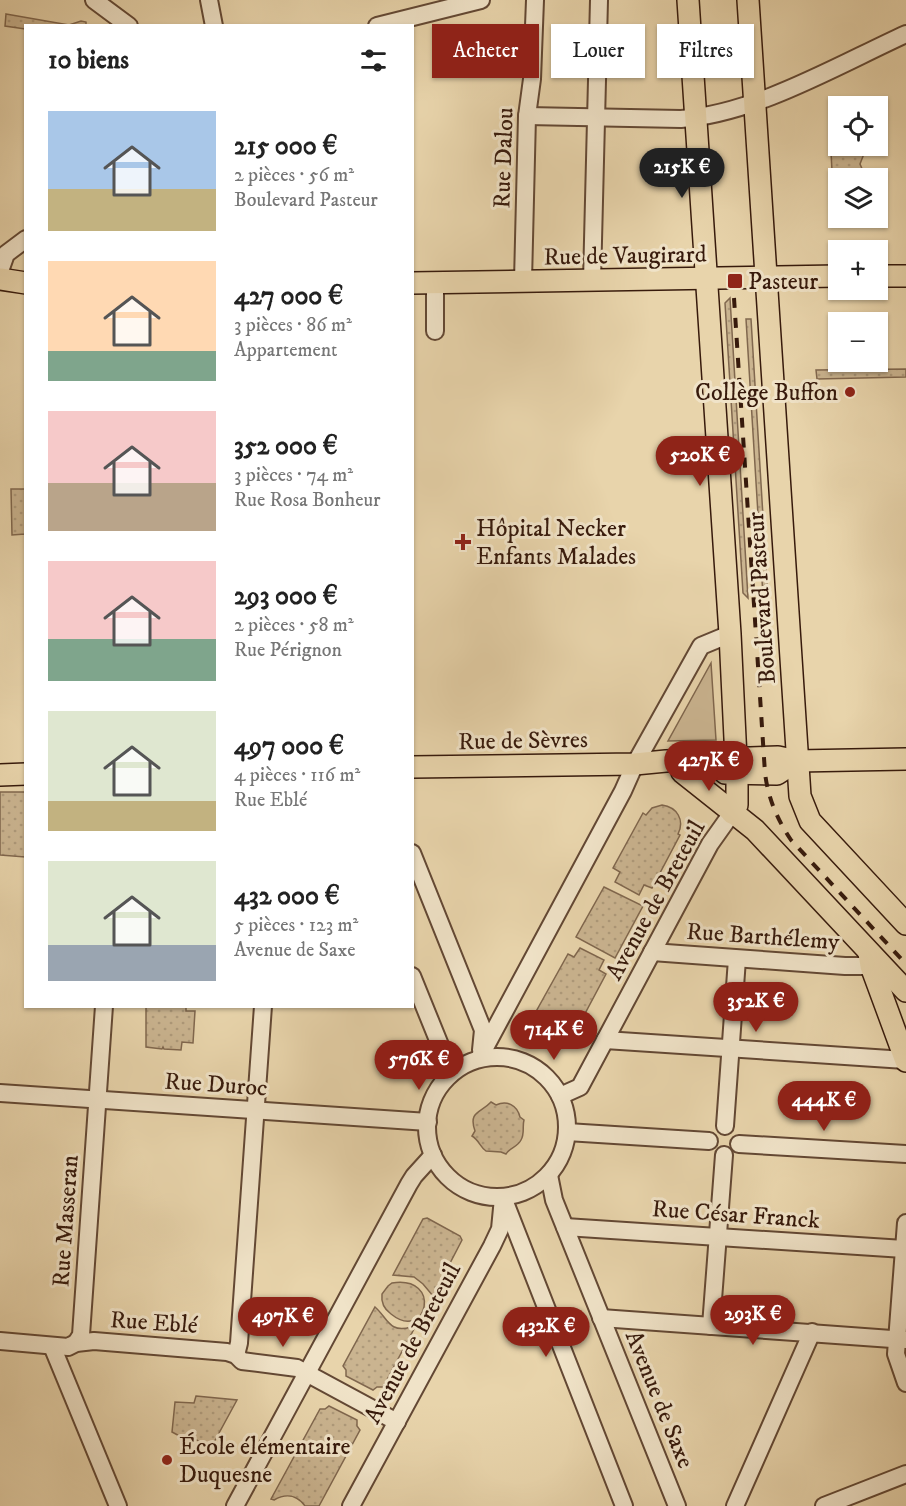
<!DOCTYPE html>
<html lang="fr">
<meta charset="utf-8">
<style>
body{margin:0;font-family:"IM FELL DW Pica",serif;background:#f6f6f6;color:#222;height:100vh;display:flex;flex-direction:column;font-size:22px;white-space:nowrap}
*{box-sizing:border-box;margin:0}
p{font-size:20px;color:#767676}
.icon{flex:none;width:33px;height:33px;fill:none;stroke:currentColor;stroke-width:2;stroke-linecap:round;stroke-linejoin:round}
.map{position:relative;flex:1;overflow:hidden}
.panel{position:absolute;left:24px;top:24px;width:390px;height:984px;display:flex;flex-direction:column;background:#fff;border-radius:0px;box-shadow:0 2px 4px #0004}
.panel>*{flex:none}
.top-card{position:absolute;left:432px;top:24px;width:384px;height:54px;display:flex;gap:12px}
.controls{position:absolute;left:828px;top:96px;display:grid;gap:12px}
.controls a{display:grid;place-items:center;width:60px;height:60px;border-radius:0px;background:#fff;box-shadow:0 2px 4px #0004;font-size:30px}
.price{position:absolute;translate:-50% -51px;padding:0 14px;border-radius:21px;background:#8f2418;color:#fff;font-size:20px;line-height:39px;filter:drop-shadow(0 2px 3px #0008)}
.price::after{content:'';position:absolute;left:50%;top:36px;width:18px;height:14px;margin-left:-9px;background:inherit;clip-path:polygon(0 0,100% 0,50% 100%)}
.price.on{background:#222;color:#fff}
ul{padding:0;list-style:none}
li{display:flex;align-items:center;gap:18px;height:150px;padding:0 24px}
li span{display:grid;place-items:center;flex:none;width:168px;height:120px;border-radius:0px;color:#555}
li>.icon{margin-inline-start:auto}
span .icon{width:72px;height:72px;fill:#fffc;stroke-width:1}
li b{font-size:26px}
h2{display:flex;justify-content:space-between;align-items:center;height:72px;padding:0 24px;font-size:26px}
.pill{padding:0 21px;border-radius:0px;background:#fff;box-shadow:0 2px 4px #0004;font-size:21px;line-height:54px}
.pill.on{background:#8f2418;color:#fff}
.map>svg:first-child{display:block}
.green{fill:url(#green-dots);stroke:#80674e;stroke-width:1.5}
.pitch{fill:#cab490;stroke:#80674e;stroke-width:1.5}
.lines{fill:none;stroke-linecap:round;stroke-linejoin:round}
.minor-casing{stroke:#634834;stroke-width:20}
.major-casing{stroke:#371a0c;stroke-width:24}
.minor{stroke:#f0e3c8;stroke-width:16}
.major{stroke:#e8d4ab;stroke-width:21}
.rail{stroke:#371a0c;stroke-width:4;stroke-dasharray:10 10;stroke-linecap:butt}
.poi-dot{fill:#8f2418;stroke:#f0e3c8;stroke-width:2}
.labels{text-anchor:middle;stroke-width:6;stroke-linejoin:round;paint-order:stroke}
.street-label{font-size:24px;fill:#371a0c;stroke:#f0e3c8}
.poi-label{font-size:24px;fill:#371a0c;stroke:#f0e3c8;text-anchor:start}
</style>
<div class="map">
<svg width="906" height="1506" viewBox="0 0 906 1506">
<defs>
<pattern id="green-dots" width="8" height="8" patternUnits="userSpaceOnUse" patternTransform="scale(1.5)"><rect width="8" height="8" fill="#cab490"/><path d="M2 2h.1M6 6h.1" fill="none" stroke="#ae9a7b" stroke-width="1.8" stroke-linecap="round"/></pattern>
</defs>
<rect width="100%" height="100%" fill="#e8d4ab"/>
<filter id="stains"><feTurbulence type="fractalNoise" baseFrequency=".00333" numOctaves="4"/><feColorMatrix values="0 0 0 0 .2 0 0 0 0 .09 0 0 0 0 .02 0 0 0 .5 -.17"/></filter>
<radialGradient id="worn" r=".72"><stop offset=".6" stop-color="#630" stop-opacity="0"/><stop offset="1" stop-color="#630" stop-opacity=".3"/></radialGradient>
<g class="green">
<polygon points="6,14 69,25 81,21 86,22 86,25 26,26 25,29 5,26"/>
<polygon points="829,115 838,115 838,146 867,146 860,164 866,178 838,178 838,208 834,208"/>
<polygon points="730,298 748,598 743,593 725,303"/>
<polygon points="746,319 751,319 767,582 767,594 763,596"/>
<polygon points="906,369 906,377 817,379 816,370"/>
<polygon points="11,489 25,489 25,534 12,535"/>
<polygon points="0,792 25,792 25,857 0,855"/>
<path d="M 662,805 C 677,807 685,820 678,834 L 680,835 L 652,888 L 644,885 L 639,895 L 615,882 L 620,872 L 613,868 L 643,813 L 646,815 L 652,808 Z"/>
<polygon points="604,887 643,906 615,958 576,937"/>
<polygon points="580,948 604,960 599,970 606,974 572,1038 533,1017 568,954 574,957"/>
<polygon points="146,1007 186,1007 186,1011 195,1011 193,1043 182,1042 181,1050 164,1049 163,1047 162,1049 146,1047"/>
<path d="M 491,1102 L 496,1105 C 507,1100 517,1105 520,1117 L 524,1120 C 522,1127 525,1133 521,1140 C 517,1148 510,1147 506,1154 L 501,1152 L 486,1151 C 480,1147 479,1140 472,1136 L 475,1131 C 468,1111 481,1113 491,1102 Z"/>
<polygon points="427,1218 460,1236 462,1240 433,1296 423,1284 414,1277 393,1275 423,1219"/>
<path d="M 392,1283 C 443,1275 427,1343 391,1314 C 384,1309 381,1302 382,1294 L 388,1286 Z"/>
<path d="M 375,1307 C 387,1317 389,1334 411,1327 L 414,1329 L 383,1387 L 377,1387 L 373,1390 L 346,1376 L 346,1370 L 343,1366 Z"/>
<polygon points="196,1396 237,1400 213,1444 210,1443 209,1446 190,1437 187,1440 172,1432 175,1402 194,1403"/>
<path d="M 329,1406 L 357,1420 L 357,1426 L 360,1430 L 319,1506 L 305,1506 C 297,1495 286,1493 274,1500 L 271,1499 L 320,1409 L 325,1409 Z"/>
</g>
<polygon class="pitch" points="711,663 716,740 668,741"/>
<g class="lines">
<g class="minor-casing">
<g id="minor">
<polyline points="94,0 129,26"/>
<polyline points="209,0 214,26"/>
<polyline points="377,26 481,0"/>
<path d="M 527,116 L 681,119 C 757,113 836,66 906,34"/>
<polyline points="0,271 6,254 26,239"/>
<polyline points="523,281 527,116 532,79 535,0"/>
<polyline points="592,281 599,0"/>
<polyline points="435,331 435,283"/>
<polyline points="412,853 483,1030 481,1050"/>
<polyline points="652,952 845,966 871,966"/>
<polyline points="412,976 442,1050 448,1076"/>
<polyline points="605,1040 905,1060"/>
<circle cx="497" cy="1127" r="70"/>
<polyline points="480,1057 623,791 635,764 701,646 730,634"/>
<polyline points="0,1093 428,1122"/>
<polyline points="560,1096 580,1087 710,844 732,813"/>
<polyline points="725,1126 737,959"/>
<polyline points="567,1132 709,1141"/>
<polyline points="739,1144 906,1154"/>
<polyline points="549,1175 554,1200 677,1506"/>
<polyline points="506,1205 624,1506"/>
<polyline points="906,1223 896,1354 906,1383"/>
<polyline points="565,1227 904,1249"/>
<polyline points="601,1318 906,1340"/>
<polyline points="711,1326 724,1155"/>
<polyline points="0,1341 68,1347 76,1343 94,1341 227,1352 236,1355 242,1361 297,1368 397,1422"/>
<polyline points="76,1343 81,1335 104,1006"/>
<polyline points="52,1346 118,1506"/>
<polyline points="236,1355 239,1343 263,1006"/>
<polyline points="235,1506 409,1184 414,1176 433,1155"/>
<polyline points="351,1506 492,1246 500,1229 503,1198"/>
<polyline points="735,1506 812,1332"/>
<polyline points="824,1506 906,1474"/>
</g>
</g>
<g class="major-casing">
<g id="major">
<polyline points="688,0 730,634 737,780 737,805 732,813"/>
<polyline points="748,0 800,796 810,821 906,924"/>
<polyline points="878,276 906,276"/>
<polyline points="0,279 26,283"/>
<polyline points="412,283 838,276"/>
<polyline points="412,767 635,764 666,761 778,757 797,761"/>
<polyline points="682,772 755,830 906,991"/>
<polyline points="725,773 777,774 797,761 906,759"/>
<polyline points="0,775 26,774"/>
<polyline points="869,953 871,966 906,1061"/>
</g>
</g>
<use href="#minor" class="minor"/>
<use href="#major" class="major"/>
<path class="rail" d="M 734,298 L 765,773 C 768,798 777,819 791,840 L 906,964"/>
</g>
<g class="poi-dot">
<rect x="727" y="273" width="16" height="16" rx="3"/>
<circle cx="850" cy="392" r="6"/>
<path d="M460 533h6v6h6v6h-6v6h-6v-6h-6v-6h6z"/>
<circle cx="167" cy="1460" r="6"/>
</g>
<g class="labels">
<g class="street-label">
<text transform="translate(503 158) rotate(-88)" y="8">Rue Dalou</text>
<text transform="translate(625 255) rotate(-1)" y="8">Rue de Vaugirard</text>
<text transform="translate(761 598) rotate(-94)" y="8">Boulevard Pasteur</text>
<text transform="translate(523 740) rotate(-1)" y="8">Rue de Sèvres</text>
<text transform="translate(655 900) rotate(-61)" y="8">Avenue de Breteuil</text>
<text transform="translate(763 936) rotate(4)" y="8">Rue Barthélemy</text>
<text transform="translate(216 1084) rotate(4)" y="8">Rue Duroc</text>
<text transform="translate(736 1214) rotate(4)" y="8">Rue César Franck</text>
<text transform="translate(65 1221) rotate(-86)" y="8">Rue Masseran</text>
<text transform="translate(154 1322) rotate(4)" y="8">Rue Eblé</text>
<text transform="translate(412 1343) rotate(-62)" y="8">Avenue de Breteuil</text>
<text transform="translate(660 1399) rotate(68)" y="8">Avenue de Saxe</text>
</g>
<g class="poi-label">
<text x="748" y="289">Pasteur</text>
<text x="838" y="400" text-anchor="end">Collège Buffon</text>
<text x="476" y="536">Hôpital Necker<tspan x="476" dy="28">Enfants Malades</tspan></text>
<text x="179" y="1454">École élémentaire<tspan x="179" dy="28">Duquesne</tspan></text>
</g>
</g>
<rect width="100%" height="100%" filter="url(#stains)"/>
<rect width="100%" height="100%" fill="url(#worn)"/>
</svg>
<div class="controls">
<a><svg class="icon" aria-label="locate" viewBox="0 0 24 24"><circle cx="12" cy="12" r="6"/><path d="M12 2v4M12 18v4M2 12h4M18 12h4"/></svg></a>
<a><svg class="icon" aria-label="layers" viewBox="0 0 24 24"><path d="M12 4l9 5-9 5-9-5zM3 14l9 5 9-5"/></svg></a>
<a>+</a>
<a>−</a>
</div>
<b class="price on" style="left:682px;top:199px">215K €</b>
<b class="price" style="left:700px;top:487px">520K €</b>
<b class="price" style="left:709px;top:792px">427K €</b>
<b class="price" style="left:756px;top:1033px">352K €</b>
<b class="price" style="left:554px;top:1061px">714K €</b>
<b class="price" style="left:419px;top:1091px">576K €</b>
<b class="price" style="left:824px;top:1132px">444K €</b>
<b class="price" style="left:753px;top:1346px">293K €</b>
<b class="price" style="left:283px;top:1348px">497K €</b>
<b class="price" style="left:546px;top:1358px">432K €</b>
<div class="top-card">
<a class="pill on">Acheter</a>
<a class="pill">Louer</a>
<a class="pill">Filtres</a>
</div>
<section class="panel">
<h2>10 biens<svg class="icon" aria-label="filters" viewBox="0 0 24 24"><path d="M4 7h16M4 17h16"/><circle cx="9" cy="7" r="2"/><circle cx="15" cy="17" r="2"/></svg></h2>
<ul>
<li><span style="background:linear-gradient(#a9c7e8 65%,#c2b280 0)"><svg class="icon" aria-label="home" viewBox="0 0 24 24"><path d="M3 11l9-7 9 7M6 9v11h12V9"/></svg></span><div><b>215 000 €</b><p>2 pièces · 56 m²</p><p>Boulevard Pasteur</p></div></li>
<li><span style="background:linear-gradient(#ffd9b3 75%,#7fa58c 0)"><svg class="icon" aria-label="home" viewBox="0 0 24 24"><path d="M3 11l9-7 9 7M6 9v11h12V9"/></svg></span><div><b>427 000 €</b><p>3 pièces · 86 m²</p><p>Appartement</p></div></li>
<li><span style="background:linear-gradient(#f6c9c9 60%,#b9a48a 0)"><svg class="icon" aria-label="home" viewBox="0 0 24 24"><path d="M3 11l9-7 9 7M6 9v11h12V9"/></svg></span><div><b>352 000 €</b><p>3 pièces · 74 m²</p><p>Rue Rosa Bonheur</p></div></li>
<li><span style="background:linear-gradient(#f6c9c9 65%,#7fa58c 0)"><svg class="icon" aria-label="home" viewBox="0 0 24 24"><path d="M3 11l9-7 9 7M6 9v11h12V9"/></svg></span><div><b>293 000 €</b><p>2 pièces · 58 m²</p><p>Rue Pérignon</p></div></li>
<li><span style="background:linear-gradient(#dfe7d0 75%,#c2b280 0)"><svg class="icon" aria-label="home" viewBox="0 0 24 24"><path d="M3 11l9-7 9 7M6 9v11h12V9"/></svg></span><div><b>497 000 €</b><p>4 pièces · 116 m²</p><p>Rue Eblé</p></div></li>
<li><span style="background:linear-gradient(#dfe7d0 70%,#9aa5b1 0)"><svg class="icon" aria-label="home" viewBox="0 0 24 24"><path d="M3 11l9-7 9 7M6 9v11h12V9"/></svg></span><div><b>432 000 €</b><p>5 pièces · 123 m²</p><p>Avenue de Saxe</p></div></li>
</ul>
</section>
</div>
